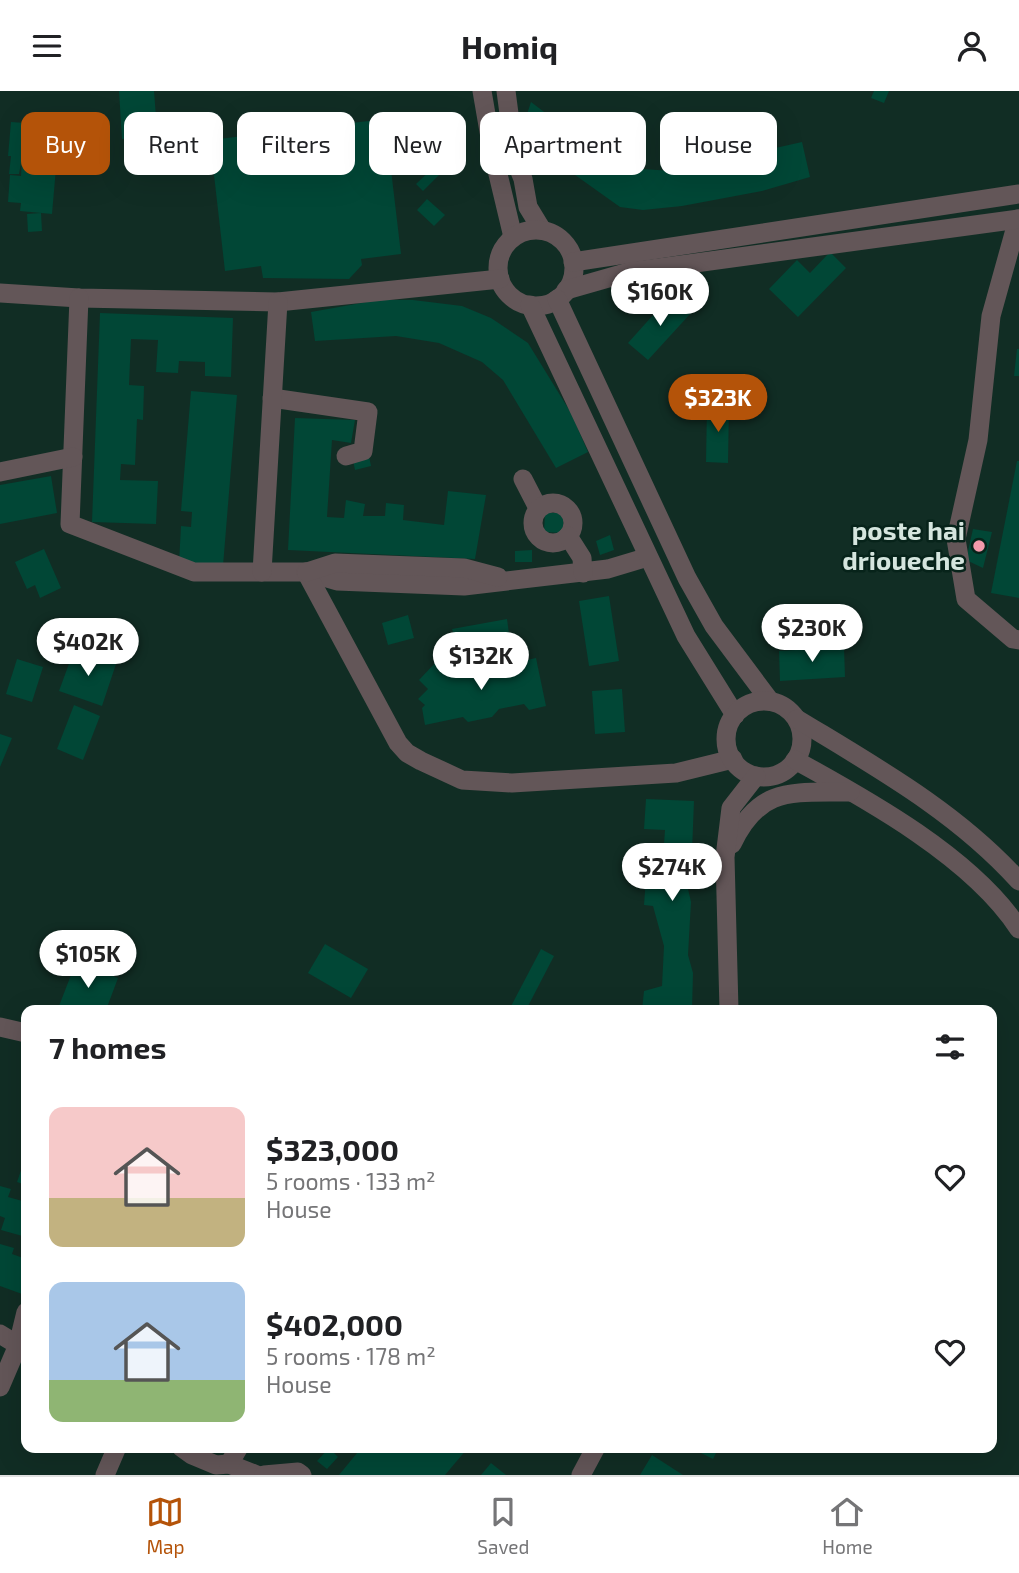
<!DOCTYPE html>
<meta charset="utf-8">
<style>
body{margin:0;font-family:"Exo 2",sans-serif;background:#f6f6f6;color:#202124;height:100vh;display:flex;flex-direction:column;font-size:26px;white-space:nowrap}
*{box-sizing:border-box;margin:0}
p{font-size:23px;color:#757577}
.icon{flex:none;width:38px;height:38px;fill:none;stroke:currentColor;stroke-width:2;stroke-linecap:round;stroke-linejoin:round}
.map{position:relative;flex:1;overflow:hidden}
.drawer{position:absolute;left:21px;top:914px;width:976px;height:448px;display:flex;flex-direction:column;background:#fff;border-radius:14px;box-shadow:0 7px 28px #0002}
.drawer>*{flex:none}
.banner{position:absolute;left:21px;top:21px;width:978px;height:63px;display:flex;gap:14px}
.price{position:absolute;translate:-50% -60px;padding:0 16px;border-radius:24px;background:#fff;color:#222;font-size:23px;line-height:46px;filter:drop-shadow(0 2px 4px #0008)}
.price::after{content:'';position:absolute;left:50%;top:42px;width:21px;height:16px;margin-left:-10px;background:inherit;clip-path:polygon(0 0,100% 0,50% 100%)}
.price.active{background:#b45309;color:#fff}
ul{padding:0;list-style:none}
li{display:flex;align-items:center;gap:21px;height:175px;padding:0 28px}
li span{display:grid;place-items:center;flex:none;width:196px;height:140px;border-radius:14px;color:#555}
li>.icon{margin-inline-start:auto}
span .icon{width:84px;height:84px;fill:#fffc;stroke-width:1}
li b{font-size:30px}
h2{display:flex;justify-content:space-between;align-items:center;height:84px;padding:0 28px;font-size:30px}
.tag{padding:0 24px;border-radius:14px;background:#fff;box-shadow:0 7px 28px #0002;font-size:24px;line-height:63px}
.tag.active{background:#b45309;color:#fff}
header{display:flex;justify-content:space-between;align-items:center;height:91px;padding:0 28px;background:#fff;font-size:32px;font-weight:700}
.tab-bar{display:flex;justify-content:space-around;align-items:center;height:98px;border-top:2px solid #e0e0e0;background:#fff;font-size:19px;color:#757577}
.tab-bar a{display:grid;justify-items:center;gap:4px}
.tab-bar .active{color:#b45309}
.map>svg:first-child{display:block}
.building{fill:#014736}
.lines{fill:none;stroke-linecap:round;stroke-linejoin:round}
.minor{stroke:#635658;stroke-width:19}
.poi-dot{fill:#f39aab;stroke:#07231a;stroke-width:2.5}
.labels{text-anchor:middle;stroke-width:5;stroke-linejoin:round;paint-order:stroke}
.poi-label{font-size:26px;font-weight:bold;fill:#d5e5de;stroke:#07231a;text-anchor:end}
</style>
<header><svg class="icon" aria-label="menu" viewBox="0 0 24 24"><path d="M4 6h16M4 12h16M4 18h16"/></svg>Homiq<svg class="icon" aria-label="person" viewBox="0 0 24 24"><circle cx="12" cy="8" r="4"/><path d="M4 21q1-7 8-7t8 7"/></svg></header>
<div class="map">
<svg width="1019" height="1384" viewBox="0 0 1019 1384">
<rect width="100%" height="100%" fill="#112d24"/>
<g class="building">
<polygon points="119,0 154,0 156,26 150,26 151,46 122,48"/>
<polygon points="874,0 889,0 884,12 871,7"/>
<polygon points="531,11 609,70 641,78 674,80 802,51 810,86 762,100 682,115 643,119 620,116 516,42 526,26"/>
<polygon points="385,28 401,163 361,168 362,174 349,188 263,187 261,175 225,180 210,49"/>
<polygon points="11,31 53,34 52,54 58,54 52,123 20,120 21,112 8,111 10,84 21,85 22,66 19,83 9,83 11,65 8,65"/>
<polygon points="435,75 441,82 423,100 416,93"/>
<polygon points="427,108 445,124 434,135 417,119"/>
<polygon points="41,122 42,140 28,141 27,123"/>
<polygon points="830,161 846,177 798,226 769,198 797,169 810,182"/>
<polygon points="671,204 691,222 648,269 628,252"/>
<polygon points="378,209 413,209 462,215 491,227 528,252 571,322 588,361 556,377 503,289 482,271 439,252 396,245 315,250 311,221"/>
<polygon points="100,222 233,227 231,286 205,285 205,271 179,270 178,282 156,281 158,249 131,248 129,294 144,295 143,329 137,328 135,374 121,373 120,389 158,390 156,433 92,431"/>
<polygon points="1017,258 1019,258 1019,285 1014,285"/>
<polygon points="191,300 237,304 223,475 179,472 181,435 191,436 192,421 181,420"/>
<polygon points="707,315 729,315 728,372 706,371"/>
<polygon points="295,327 355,329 351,352 332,349 327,426 344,427 346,409 365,413 363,425 385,425 386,412 404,414 403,429 444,434 448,400 486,404 475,468 288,459"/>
<polygon points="369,365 371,375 355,379 353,369"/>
<polygon points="1017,370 1019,370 1019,507 991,502"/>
<polygon points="51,385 57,422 0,433 0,394"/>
<polygon points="545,422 564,422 563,442 544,441"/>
<polygon points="973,438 992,441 983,477 966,469"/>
<polygon points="610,444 614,459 600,464 596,450"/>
<polygon points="44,458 61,497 40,507 35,494 27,498 15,471"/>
<polygon points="532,459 532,471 515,471 515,460"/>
<polygon points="609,505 619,570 589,575 579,510"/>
<polygon points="408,524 414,547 388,554 382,532"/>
<polygon points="507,528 511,557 461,567 452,538"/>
<polygon points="844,556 845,586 780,590 779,560"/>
<polygon points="74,559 116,573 102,615 59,600"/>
<polygon points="536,567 546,615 529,619 524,613 499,618 492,626 468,631 463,626 425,634 422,617 425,614 418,608 428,598 419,589 436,571 452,586"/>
<polygon points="17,568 43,576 32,611 6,603"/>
<polygon points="622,598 625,641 595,643 592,600"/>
<polygon points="74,614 100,625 83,669 57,658"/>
<polygon points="0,643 12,647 0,676"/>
<polygon points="646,708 694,710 691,786 689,780 688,798 691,811 688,864 693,882 692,919 642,919 644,900 662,895 664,855 653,815 644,814 646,787 662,782 665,739 644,738"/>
<polygon points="325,853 368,878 351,907 308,882"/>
<polygon points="541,858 554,865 526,919 509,919"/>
<polygon points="76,871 118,887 106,919 69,919 59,915"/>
<polygon points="26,1038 26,1056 21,1051"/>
<polygon points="26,1065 26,1094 17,1091"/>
<polygon points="0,1095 11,1098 8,1106 26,1111 26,1146 1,1139 5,1127 0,1125"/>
<polygon points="0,1153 14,1157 12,1163 26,1168 26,1190 22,1203 0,1195"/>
<polygon points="362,1356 466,1356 467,1358 445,1384 339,1384"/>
<polygon points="689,1356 719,1356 713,1368"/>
<polygon points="329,1357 338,1366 327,1378 317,1370"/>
<polygon points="652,1364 683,1384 640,1384"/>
<polygon points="491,1372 506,1384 481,1384"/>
</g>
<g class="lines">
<g class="minor">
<polyline points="482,0 492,58 513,146"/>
<polyline points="506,0 515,68 523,88 528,116 542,139"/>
<polyline points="1018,128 991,225 978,349 956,448 966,508 1013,548 1019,549"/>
<circle cx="536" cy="177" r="38"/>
<polyline points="573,171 1019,103"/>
<polyline points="566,199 629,181 1019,128"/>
<polyline points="0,202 79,207 278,211 500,188"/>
<polyline points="79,207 70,433 194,481 306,481 337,490 464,495 608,478 648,466"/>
<polyline points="557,208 687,487 714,535 770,610"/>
<polyline points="530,214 686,545 735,624"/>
<polyline points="272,307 368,321 363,360 346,365"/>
<polyline points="0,381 73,366"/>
<polyline points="523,388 538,417"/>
<circle cx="553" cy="432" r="20"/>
<polyline points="568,445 582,467 583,482"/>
<polyline points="262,481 278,211"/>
<polyline points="306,481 398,652 407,662 421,670 462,689 512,692 676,682 733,668"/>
<polyline points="307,481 335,472 464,477 498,486"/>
<circle cx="764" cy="648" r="38"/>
<path d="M 797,628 C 876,676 957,721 1019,790"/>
<path d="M 795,669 C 868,709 973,767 1019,838"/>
<path d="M 732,753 C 760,694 793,702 850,701"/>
<polyline points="729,919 725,766 731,717 756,685"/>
<polyline points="0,936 26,942"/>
<polyline points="0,1243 26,1259"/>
<polyline points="0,1296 18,1254 26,1221"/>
<polyline points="181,1356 192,1364 216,1374 229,1373 257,1384"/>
<polyline points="229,1373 239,1356"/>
<polyline points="105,1384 117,1356"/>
<polyline points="264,1384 298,1381 302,1384"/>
<polyline points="581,1384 596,1356"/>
</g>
</g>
<circle class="poi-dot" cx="979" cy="455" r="7"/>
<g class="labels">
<g class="poi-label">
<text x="965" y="449">poste hai<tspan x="965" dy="30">drioueche</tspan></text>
</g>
</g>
</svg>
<b class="price" style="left:660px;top:237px">$160K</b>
<b class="price active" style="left:718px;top:343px">$323K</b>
<b class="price" style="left:812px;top:573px">$230K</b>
<b class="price" style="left:88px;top:587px">$402K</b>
<b class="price" style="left:481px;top:601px">$132K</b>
<b class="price" style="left:672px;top:812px">$274K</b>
<b class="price" style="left:88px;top:899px">$105K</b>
<div class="banner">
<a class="tag active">Buy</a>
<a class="tag">Rent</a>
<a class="tag">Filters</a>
<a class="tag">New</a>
<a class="tag">Apartment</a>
<a class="tag">House</a>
</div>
<section class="drawer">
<h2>7 homes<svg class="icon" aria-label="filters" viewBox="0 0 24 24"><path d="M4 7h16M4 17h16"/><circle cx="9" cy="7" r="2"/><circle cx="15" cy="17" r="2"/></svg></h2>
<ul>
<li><span style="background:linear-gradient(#f6c9c9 65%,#c2b280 0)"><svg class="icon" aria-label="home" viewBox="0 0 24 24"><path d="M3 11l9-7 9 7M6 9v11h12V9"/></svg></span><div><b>$323,000</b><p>5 rooms · 133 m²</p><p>House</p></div><svg class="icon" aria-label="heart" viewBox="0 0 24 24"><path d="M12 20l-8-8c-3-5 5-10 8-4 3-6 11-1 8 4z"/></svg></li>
<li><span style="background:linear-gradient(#a9c7e8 70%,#8fb573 0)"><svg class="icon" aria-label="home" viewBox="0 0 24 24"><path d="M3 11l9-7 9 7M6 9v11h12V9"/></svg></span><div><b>$402,000</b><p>5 rooms · 178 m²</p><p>House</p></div><svg class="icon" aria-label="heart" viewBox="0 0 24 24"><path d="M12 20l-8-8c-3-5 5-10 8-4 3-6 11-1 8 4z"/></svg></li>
</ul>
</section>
</div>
<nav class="tab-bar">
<a class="active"><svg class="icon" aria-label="map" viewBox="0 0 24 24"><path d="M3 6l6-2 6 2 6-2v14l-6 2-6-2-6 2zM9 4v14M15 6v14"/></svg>Map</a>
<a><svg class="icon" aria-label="saved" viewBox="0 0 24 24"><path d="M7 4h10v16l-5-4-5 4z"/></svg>Saved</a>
<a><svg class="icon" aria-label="home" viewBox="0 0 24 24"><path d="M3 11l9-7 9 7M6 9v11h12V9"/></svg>Home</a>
</nav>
